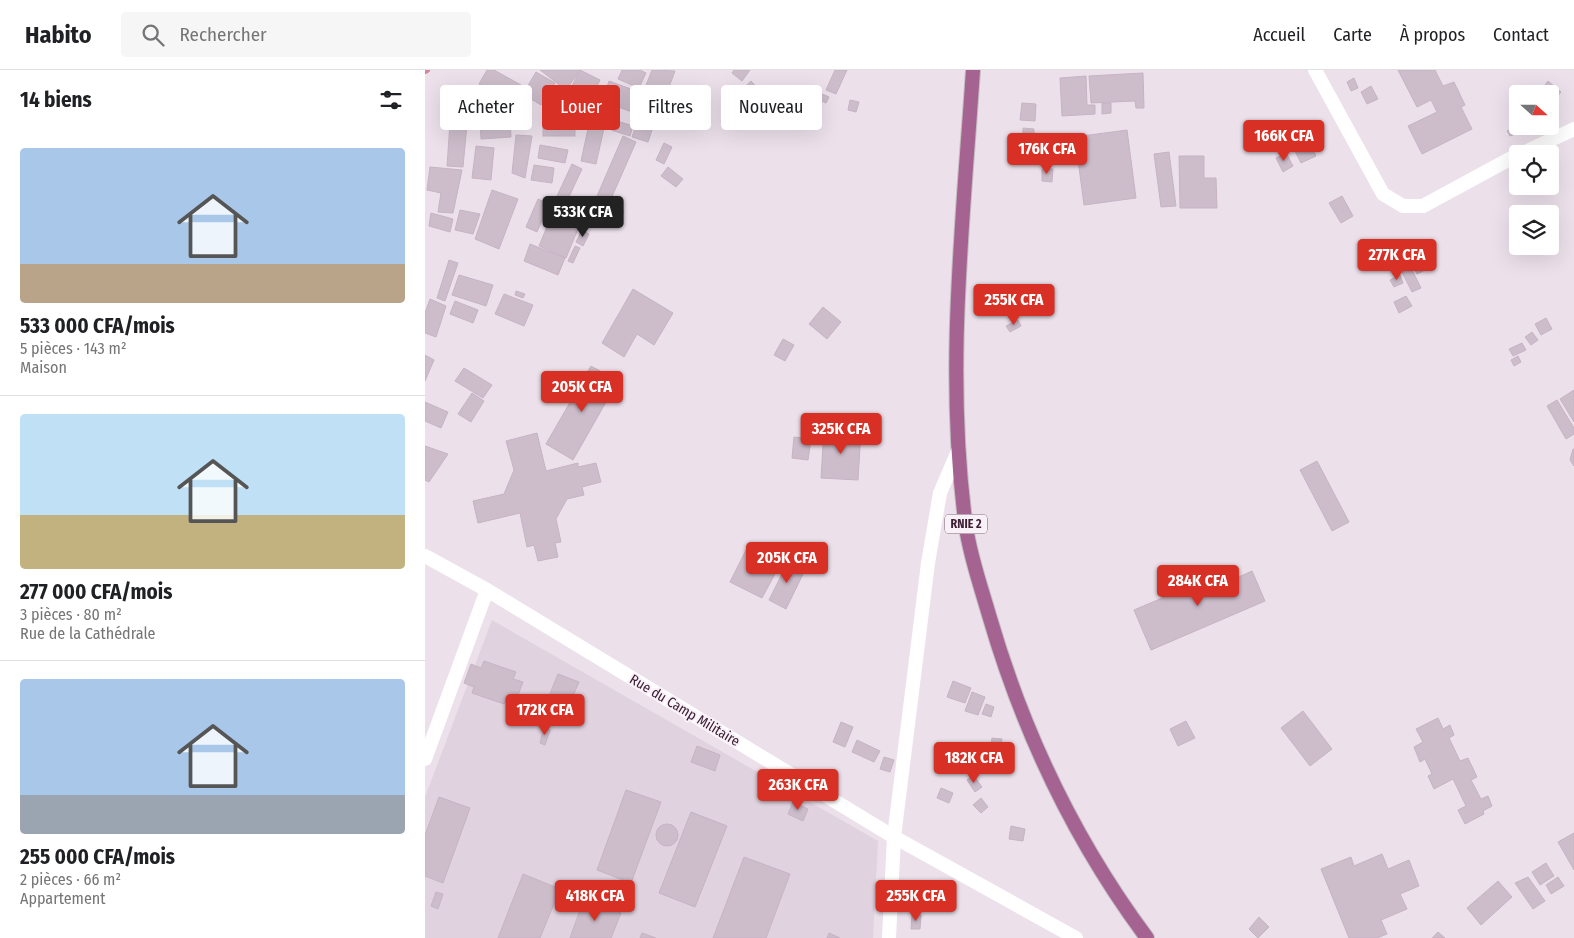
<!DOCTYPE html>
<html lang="fr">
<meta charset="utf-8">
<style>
body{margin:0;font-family:"Fira Sans Condensed",sans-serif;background:#f6f6f6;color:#202124;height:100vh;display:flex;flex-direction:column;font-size:19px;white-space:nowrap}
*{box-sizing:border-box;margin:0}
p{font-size:16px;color:#757577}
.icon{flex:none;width:28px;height:28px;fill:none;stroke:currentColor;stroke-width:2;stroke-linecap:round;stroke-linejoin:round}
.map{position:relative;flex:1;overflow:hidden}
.panel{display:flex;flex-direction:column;background:#fff;width:425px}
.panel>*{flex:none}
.hud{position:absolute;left:15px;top:15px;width:475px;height:45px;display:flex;gap:10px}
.needle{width:32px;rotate:111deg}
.controls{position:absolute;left:1084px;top:15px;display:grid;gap:10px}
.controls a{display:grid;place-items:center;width:50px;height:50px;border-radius:5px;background:#fff;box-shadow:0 5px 20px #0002;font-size:25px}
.price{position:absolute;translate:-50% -42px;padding:0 11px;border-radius:5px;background:#d93025;color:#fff;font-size:16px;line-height:32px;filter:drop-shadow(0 1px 2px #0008)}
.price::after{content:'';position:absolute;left:50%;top:30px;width:15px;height:11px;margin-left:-8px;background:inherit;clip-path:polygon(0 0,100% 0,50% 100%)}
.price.on{background:#222;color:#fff}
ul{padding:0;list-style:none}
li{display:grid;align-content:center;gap:10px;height:265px;padding:0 20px}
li+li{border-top:1px solid #e0e0e0}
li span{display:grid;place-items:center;height:155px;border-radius:5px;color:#555}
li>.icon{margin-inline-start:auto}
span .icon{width:90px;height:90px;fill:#fffc;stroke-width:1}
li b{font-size:21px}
h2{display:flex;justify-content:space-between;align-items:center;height:60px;padding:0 20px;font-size:21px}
.chip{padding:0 18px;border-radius:5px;background:#fff;box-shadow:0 5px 20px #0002;font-size:18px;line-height:45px}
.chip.on{background:#d93025;color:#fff}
header{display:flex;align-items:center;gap:30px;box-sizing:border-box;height:70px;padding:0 25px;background:#fff;border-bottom:1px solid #e0e0e0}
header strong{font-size:24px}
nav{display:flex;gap:28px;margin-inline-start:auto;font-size:18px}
.search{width:350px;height:45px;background:#f6f6f6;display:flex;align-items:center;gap:12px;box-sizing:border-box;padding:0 18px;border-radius:5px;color:#757577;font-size:19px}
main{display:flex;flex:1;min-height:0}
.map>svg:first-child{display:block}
.built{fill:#e0d2df}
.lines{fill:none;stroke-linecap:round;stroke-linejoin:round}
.stream{stroke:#d4869d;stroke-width:6}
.building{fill:#cdbdcb;stroke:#c6b3c4}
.primary-casing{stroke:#c5bcc3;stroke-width:16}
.minor{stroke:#fff;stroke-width:14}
.tertiary{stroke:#fff;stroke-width:14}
.primary{stroke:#a46391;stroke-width:14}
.labels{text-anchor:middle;stroke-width:4;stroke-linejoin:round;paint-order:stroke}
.shield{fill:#f9f1f8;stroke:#765f70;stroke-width:1}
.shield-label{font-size:12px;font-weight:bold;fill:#3e2036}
.street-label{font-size:14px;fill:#3e2036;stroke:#f9f1f8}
</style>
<header>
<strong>Habito</strong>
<div class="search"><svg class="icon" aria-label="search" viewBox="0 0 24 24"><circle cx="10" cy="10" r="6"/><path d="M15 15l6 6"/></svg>Rechercher</div>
<nav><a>Accueil</a><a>Carte</a><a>À propos</a><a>Contact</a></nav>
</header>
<main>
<section class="panel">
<h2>14 biens<svg class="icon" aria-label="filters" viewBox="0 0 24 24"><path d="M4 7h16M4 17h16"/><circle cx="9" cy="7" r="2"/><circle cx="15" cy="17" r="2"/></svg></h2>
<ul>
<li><span style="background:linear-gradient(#a9c7e8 75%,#b9a48a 0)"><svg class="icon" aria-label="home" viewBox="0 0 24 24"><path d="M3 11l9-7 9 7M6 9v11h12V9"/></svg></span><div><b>533 000 CFA/mois</b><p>5 pièces · 143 m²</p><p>Maison</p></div></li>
<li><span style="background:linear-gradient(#bfe0f5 65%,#c2b280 0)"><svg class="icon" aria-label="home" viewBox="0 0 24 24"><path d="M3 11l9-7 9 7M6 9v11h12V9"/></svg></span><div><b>277 000 CFA/mois</b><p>3 pièces · 80 m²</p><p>Rue de la Cathédrale</p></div></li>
<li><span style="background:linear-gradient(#a9c7e8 75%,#9aa5b1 0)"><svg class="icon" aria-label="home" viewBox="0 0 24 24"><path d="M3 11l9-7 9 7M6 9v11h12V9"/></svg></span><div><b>255 000 CFA/mois</b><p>2 pièces · 66 m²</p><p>Appartement</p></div></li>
</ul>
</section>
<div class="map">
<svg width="1149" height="868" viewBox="0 0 1149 868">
<rect width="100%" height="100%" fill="#ece1eb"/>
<polygon class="built" points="67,550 453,771 448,868 0,868 0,727"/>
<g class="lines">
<polyline class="stream" points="0,1 2,0"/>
</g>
<g class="building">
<polygon points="62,0 69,0 96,15 86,33 54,14"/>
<polygon points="115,0 155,0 141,20"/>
<polygon points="155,0 175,10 166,29 146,18"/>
<polygon points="197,0 215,0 221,3 214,18 193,9"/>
<polygon points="227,0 250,1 235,41 214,33"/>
<polygon points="309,0 325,0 317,11 307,3"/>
<polygon points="410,0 422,0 411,24 401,20"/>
<polygon points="973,0 1010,0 1018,16 1029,12 1040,35 1036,37 1047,59 997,84 983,56 1012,42 1006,30 992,37"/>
<polygon points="111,2 130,13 116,35 98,24"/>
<polygon points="718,3 719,38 711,38 710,31 666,33 664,6"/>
<polygon points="661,6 662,35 670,35 670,44 637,46 635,8"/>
<polygon points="929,8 933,18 926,21 922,12"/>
<polygon points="184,11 214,22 207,42 177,31"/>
<polygon points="326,11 348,34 334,49 311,25"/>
<polygon points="1123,11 1136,22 1125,36 1125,24 1113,24"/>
<polygon points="946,16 953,29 942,34 936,22"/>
<polygon points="151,24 152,38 126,40 125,26"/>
<polygon points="397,24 404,27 401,33 394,30"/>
<polygon points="425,30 434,32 431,42 423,40"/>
<polygon points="597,33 611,34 610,51 595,50"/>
<polygon points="677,33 686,33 686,43 677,44"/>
<polygon points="166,45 181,49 171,94 156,91"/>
<rect x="118" y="46" width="32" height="20"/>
<polygon points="85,48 86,67 56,69 55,50"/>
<polygon points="189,50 208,56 205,66 186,60"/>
<polygon points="25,53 42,54 38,97 22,96"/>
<polygon points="211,55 227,60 223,72 207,67"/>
<polygon points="1091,57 1093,63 1085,66 1082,61"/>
<polygon points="598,58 609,59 609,71 598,71"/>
<polygon points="877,58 891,86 876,93 862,65"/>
<polygon points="702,60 711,128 659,135 650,67"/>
<polygon points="91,65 107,66 100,108 87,103"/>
<polygon points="198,66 211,72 182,138 169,133"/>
<polygon points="239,73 247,77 239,94 231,90"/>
<polygon points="115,75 143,80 140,93 113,88"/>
<polygon points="51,76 69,78 66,110 47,108"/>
<polygon points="744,82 751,136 736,137 729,84"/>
<polygon points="861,83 868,96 858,102 851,88"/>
<polygon points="754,86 779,86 779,108 791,108 792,138 755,138"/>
<polygon points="147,94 157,99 135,146 125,141"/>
<polygon points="109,95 129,98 127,113 106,110"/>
<polygon points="5,97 37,100 28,143 13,142 16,123 2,120"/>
<polygon points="243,97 258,109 251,117 236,106"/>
<polygon points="617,99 628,99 627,112 617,111"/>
<polygon points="67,120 93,129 74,179 50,169"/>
<polygon points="917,126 928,146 916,153 904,133"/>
<polygon points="113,129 124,134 112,162 101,157"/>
<polygon points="188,136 199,141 190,158 180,153"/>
<polygon points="142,137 165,148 160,158 137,148"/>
<polygon points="35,140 55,144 48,164 30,160"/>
<polygon points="6,143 28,149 25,162 4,156"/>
<polygon points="126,147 153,159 141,188 114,176"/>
<polygon points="157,160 164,164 158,176 151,172"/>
<polygon points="105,174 140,188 133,205 99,191"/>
<polygon points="150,176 155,178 148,193 143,191"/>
<polygon points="1001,183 1008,196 992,204 985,191"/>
<polygon points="24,190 33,193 20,231 12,228"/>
<polygon points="986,198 996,218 987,222 977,202"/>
<polygon points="34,205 68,215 61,236 27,225"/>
<polygon points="975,205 978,213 969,217 965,210"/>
<polygon points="208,219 248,243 229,275 212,264 199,287 177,273"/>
<polygon points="91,221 100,224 98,228 90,225"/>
<polygon points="79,224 108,235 99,256 70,244"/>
<polygon points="981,226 987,236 974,243 969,232"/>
<polygon points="5,229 21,236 11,267 0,263 0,243"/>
<polygon points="30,231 53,240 48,253 25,244"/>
<polygon points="398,237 416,252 402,269 384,254"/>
<polygon points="1121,248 1127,259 1116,265 1110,254"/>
<polygon points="593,250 596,256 585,262 581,256"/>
<polygon points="1107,262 1113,270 1106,275 1100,267"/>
<polygon points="358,269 369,275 360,291 349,285"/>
<polygon points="1097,273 1101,280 1088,286 1084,279"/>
<polygon points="0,285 9,290 0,311"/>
<polygon points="1093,286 1096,292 1089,296 1086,290"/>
<polygon points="166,296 193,311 148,390 121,374"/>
<polygon points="39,298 67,315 58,328 30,311"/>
<polygon points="1149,320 1149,352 1135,329"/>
<polygon points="47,323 59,331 46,352 33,344"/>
<polygon points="1132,330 1149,358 1149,364 1141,369 1122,336"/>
<polygon points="0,332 23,342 16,358 0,351"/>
<polygon points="399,359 436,361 433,410 396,408"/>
<polygon points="112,363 121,401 153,393 153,397 171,393 176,412 157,417 159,425 142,429 131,449 136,472 130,473 133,487 113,491 109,475 102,477 95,443 53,453 48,431 79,424 89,400 81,371"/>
<polygon points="369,367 386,369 383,390 367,388"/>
<polygon points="0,376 23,384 4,412 0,410"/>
<polygon points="1148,379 1149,379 1149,396 1145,390"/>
<polygon points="892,391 924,452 907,461 875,400"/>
<polygon points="324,474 357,491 337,528 305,512"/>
<polygon points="364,490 381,498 361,539 344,530"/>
<polygon points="803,500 807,510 827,501 840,531 726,580 709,540"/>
<polygon points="59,591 91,602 88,609 98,612 90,633 81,629 79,634 47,623 49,617 39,613 46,594 56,598"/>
<polygon points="133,604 154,612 138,649 118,641"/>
<polygon points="528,611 546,618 540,633 522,627"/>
<polygon points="547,622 560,627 553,645 540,641"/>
<polygon points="148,630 155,633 151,641 145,638"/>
<polygon points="561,634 569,637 566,647 557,644"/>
<polygon points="878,641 907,679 885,696 856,658"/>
<polygon points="1013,648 1018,659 1025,655 1029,665 1024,668 1035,691 1043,688 1052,707 1046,710 1056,729 1063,726 1067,736 1058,741 1059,744 1040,754 1033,740 1041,736 1028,709 1009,719 1003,706 1007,704 1000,689 995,692 989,677 998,672 991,659"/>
<polygon points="761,651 770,668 753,676 745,659"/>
<polygon points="416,652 428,657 420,677 408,672"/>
<polygon points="119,658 125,660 120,675 115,673"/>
<polygon points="567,668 577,669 575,684 565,683"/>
<polygon points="432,670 455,681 449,692 427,682"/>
<polygon points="272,676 295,685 290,701 266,692"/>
<polygon points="459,687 469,690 465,702 455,699"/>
<polygon points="548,705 557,717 550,722 542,710"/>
<polygon points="516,718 528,723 524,733 512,728"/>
<polygon points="201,720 236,732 206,813 172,800"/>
<polygon points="14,727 45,738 18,813 0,806 0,765"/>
<polygon points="556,728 563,737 556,743 548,735"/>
<polygon points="368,732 383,739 378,751 363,744"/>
<polygon points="266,742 302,756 270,837 234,823"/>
<circle cx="242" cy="765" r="11"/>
<polygon points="586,756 600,759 598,771 584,769"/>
<polygon points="1149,763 1149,800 1133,772"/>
<polygon points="957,784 963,799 984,790 994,816 975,824 982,839 956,850 962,864 952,868 924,868 896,799 926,787 929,796"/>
<polygon points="319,787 365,804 341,868 288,868"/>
<polygon points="1121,793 1129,806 1115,815 1107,802"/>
<polygon points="98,804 135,819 115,868 73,868"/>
<polygon points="1103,807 1120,831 1108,839 1090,813"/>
<polygon points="1133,807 1139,816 1126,824 1121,815"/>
<polygon points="1073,811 1087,827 1056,855 1042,838"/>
<polygon points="486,813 506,815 504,833 485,831"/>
<polygon points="11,822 18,824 13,839 6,836"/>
<polygon points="159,829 196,843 186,868 145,868"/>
<polygon points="487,845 496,845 495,859 486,859"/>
<polygon points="834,847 844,857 833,868 824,859"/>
<polygon points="1013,862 1020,868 1007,868"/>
<polygon points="217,863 231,868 215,868"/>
<polygon points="404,863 415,868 402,868"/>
</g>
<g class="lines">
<g class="primary-casing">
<path id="primary" d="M 548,0 C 538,152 520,305 541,457 C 545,486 556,517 564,545 C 598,662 649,770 722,868"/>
</g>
<g class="minor">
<polyline points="890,0 958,124 978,136 998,136 1092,85"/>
<polyline points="1096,84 1149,59"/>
<polyline points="0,689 62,520"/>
</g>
<g class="tertiary">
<polyline points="0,486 62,520 469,767 651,868"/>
<polyline points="464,868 469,767 503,493 515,423 533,381"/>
</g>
<use href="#primary" class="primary"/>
</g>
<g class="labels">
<rect class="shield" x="520" y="444.5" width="42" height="19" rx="4"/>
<g class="shield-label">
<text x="541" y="458">RNIE 2</text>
</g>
<g class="street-label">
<text transform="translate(260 640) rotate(31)" y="5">Rue du Camp Militaire</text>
</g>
</g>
</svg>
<div class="controls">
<a><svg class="needle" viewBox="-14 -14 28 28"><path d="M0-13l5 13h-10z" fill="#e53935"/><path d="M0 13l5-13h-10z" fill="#757577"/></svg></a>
<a><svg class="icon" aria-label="locate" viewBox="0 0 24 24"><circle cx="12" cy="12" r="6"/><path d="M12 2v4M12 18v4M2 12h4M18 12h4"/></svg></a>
<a><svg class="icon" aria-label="layers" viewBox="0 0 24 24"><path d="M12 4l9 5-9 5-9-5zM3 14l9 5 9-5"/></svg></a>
</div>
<b class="price" style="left:859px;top:92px">166K CFA</b>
<b class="price" style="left:622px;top:105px">176K CFA</b>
<b class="price on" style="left:158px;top:168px">533K CFA</b>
<b class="price" style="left:972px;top:211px">277K CFA</b>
<b class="price" style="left:589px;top:256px">255K CFA</b>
<b class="price" style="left:157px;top:343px">205K CFA</b>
<b class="price" style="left:416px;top:385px">325K CFA</b>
<b class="price" style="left:362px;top:514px">205K CFA</b>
<b class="price" style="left:773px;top:537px">284K CFA</b>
<b class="price" style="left:120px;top:666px">172K CFA</b>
<b class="price" style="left:549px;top:714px">182K CFA</b>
<b class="price" style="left:373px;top:741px">263K CFA</b>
<b class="price" style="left:170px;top:852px">418K CFA</b>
<b class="price" style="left:491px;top:852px">255K CFA</b>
<div class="hud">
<a class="chip">Acheter</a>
<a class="chip on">Louer</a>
<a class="chip">Filtres</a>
<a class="chip">Nouveau</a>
</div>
</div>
</main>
